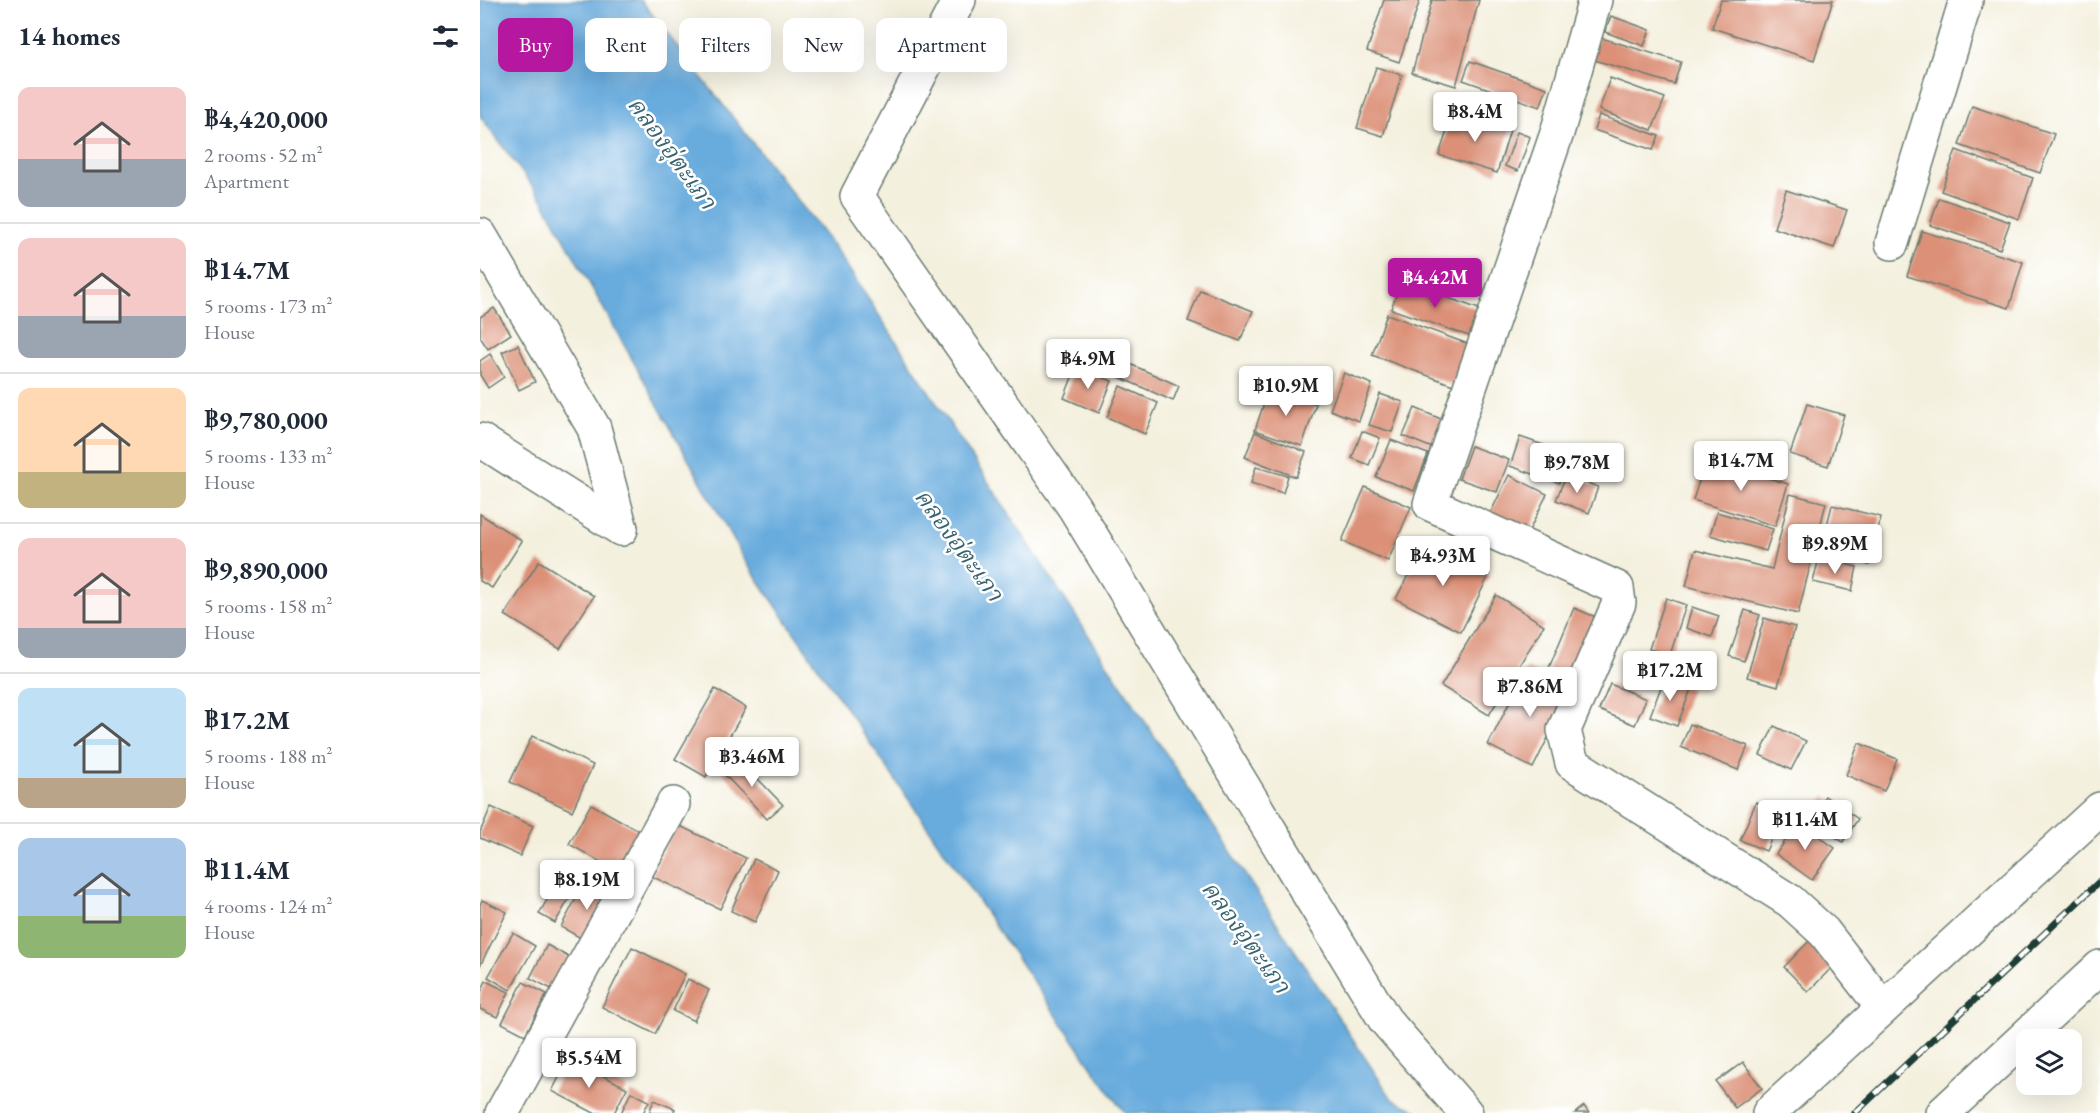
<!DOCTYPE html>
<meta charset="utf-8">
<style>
body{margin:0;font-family:"EB Garamond","Noto Serif Thai",serif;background:#f6f6f7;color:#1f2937;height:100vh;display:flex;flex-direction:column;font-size:22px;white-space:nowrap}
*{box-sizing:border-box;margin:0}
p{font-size:20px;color:#747a83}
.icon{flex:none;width:33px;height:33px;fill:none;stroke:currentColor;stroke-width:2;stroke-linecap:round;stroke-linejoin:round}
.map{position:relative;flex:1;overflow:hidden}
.sheet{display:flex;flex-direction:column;background:#fff;width:480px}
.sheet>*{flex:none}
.guide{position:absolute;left:18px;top:18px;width:570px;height:54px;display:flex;gap:12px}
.buttons{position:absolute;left:1536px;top:1029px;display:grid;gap:12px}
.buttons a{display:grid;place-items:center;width:66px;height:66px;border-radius:12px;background:#fff;box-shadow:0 6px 24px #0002;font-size:30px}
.price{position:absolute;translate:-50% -51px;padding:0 14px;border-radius:6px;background:#fff;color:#222;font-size:20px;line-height:39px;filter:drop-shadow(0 2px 3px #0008)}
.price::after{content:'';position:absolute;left:50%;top:36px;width:18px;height:14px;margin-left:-9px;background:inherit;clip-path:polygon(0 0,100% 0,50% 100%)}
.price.current{background:#b5179e;color:#fff}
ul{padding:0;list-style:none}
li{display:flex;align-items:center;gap:18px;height:150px;padding:0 18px}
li+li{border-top:2px solid #e0e1e3}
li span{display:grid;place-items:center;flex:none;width:168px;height:120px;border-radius:12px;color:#555}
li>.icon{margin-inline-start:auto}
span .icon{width:72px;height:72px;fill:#fffc;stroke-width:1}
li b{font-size:26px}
h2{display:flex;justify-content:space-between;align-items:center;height:72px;padding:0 18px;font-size:26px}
.tag{padding:0 21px;border-radius:12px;background:#fff;box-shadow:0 6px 24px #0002;font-size:21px;line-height:54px}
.tag.current{background:#b5179e;color:#fff}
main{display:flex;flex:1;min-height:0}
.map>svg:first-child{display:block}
.water{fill:#68abdd;stroke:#447488;stroke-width:1.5}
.building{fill:#db9077}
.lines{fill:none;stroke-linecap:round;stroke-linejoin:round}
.minor-casing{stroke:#6a7c70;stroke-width:36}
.minor{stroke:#fff;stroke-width:33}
.rail-casing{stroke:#1f3d34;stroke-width:7}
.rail{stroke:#fff;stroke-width:4.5;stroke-dasharray:14;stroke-linecap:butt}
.labels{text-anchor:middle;stroke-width:5;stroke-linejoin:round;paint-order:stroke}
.water-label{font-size:24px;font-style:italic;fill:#39646f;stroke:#fff}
</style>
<main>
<section class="sheet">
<h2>14 homes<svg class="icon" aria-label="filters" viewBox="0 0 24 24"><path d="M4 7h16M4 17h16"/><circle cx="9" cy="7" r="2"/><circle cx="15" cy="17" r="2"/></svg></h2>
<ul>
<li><span style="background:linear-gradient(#f6c9c9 60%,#9aa5b1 0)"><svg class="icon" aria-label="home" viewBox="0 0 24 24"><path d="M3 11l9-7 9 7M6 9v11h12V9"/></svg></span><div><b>฿4,420,000</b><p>2 rooms · 52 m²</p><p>Apartment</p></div></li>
<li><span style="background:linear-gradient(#f6c9c9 65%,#9aa5b1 0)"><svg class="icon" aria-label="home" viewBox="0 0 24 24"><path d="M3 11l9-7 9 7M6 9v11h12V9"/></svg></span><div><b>฿14.7M</b><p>5 rooms · 173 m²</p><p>House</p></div></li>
<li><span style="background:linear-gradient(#ffd9b3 70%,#c2b280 0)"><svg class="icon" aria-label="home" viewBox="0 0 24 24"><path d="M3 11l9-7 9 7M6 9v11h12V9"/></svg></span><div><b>฿9,780,000</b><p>5 rooms · 133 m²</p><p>House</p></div></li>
<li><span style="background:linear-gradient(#f6c9c9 75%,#9aa5b1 0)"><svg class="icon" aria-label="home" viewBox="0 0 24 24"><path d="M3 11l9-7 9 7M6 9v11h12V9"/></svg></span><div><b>฿9,890,000</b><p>5 rooms · 158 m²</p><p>House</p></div></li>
<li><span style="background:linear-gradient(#bfe0f5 75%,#b9a48a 0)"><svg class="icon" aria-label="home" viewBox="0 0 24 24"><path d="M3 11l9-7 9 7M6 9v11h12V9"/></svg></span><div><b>฿17.2M</b><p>5 rooms · 188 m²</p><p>House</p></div></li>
<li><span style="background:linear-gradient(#a9c7e8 65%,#8fb573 0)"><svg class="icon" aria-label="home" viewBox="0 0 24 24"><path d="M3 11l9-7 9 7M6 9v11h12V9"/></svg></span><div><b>฿11.4M</b><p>4 rooms · 124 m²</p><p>House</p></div></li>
</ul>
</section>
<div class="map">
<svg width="1620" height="1113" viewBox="0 0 1620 1113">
<rect width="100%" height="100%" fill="#fff"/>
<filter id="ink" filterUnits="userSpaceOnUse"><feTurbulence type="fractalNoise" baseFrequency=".0167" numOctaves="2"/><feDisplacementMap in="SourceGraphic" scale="12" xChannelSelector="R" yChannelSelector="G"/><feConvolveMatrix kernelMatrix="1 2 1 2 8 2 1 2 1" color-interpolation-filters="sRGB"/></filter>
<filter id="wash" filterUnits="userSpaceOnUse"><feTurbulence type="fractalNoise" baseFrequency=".008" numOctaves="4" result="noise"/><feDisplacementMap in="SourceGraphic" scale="24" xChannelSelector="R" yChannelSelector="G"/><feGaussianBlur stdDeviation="1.35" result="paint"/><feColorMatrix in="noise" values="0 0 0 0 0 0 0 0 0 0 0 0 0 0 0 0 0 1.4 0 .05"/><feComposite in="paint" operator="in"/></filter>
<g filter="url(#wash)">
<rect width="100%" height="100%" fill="#f4f0de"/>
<polygon class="water" points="0,0 161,0 355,248 912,1099 941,1113 645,1113 620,1079 266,562 62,199 0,116"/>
<g id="blocks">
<g class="building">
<polygon points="904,0 940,0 919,62 887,51"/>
<polygon points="952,0 999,0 976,86 932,73"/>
<polygon points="1241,0 1353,0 1334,60 1232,28"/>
<polygon points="1131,16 1170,30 1164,46 1125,32"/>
<polygon points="1118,37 1201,62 1194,84 1111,59"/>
<polygon points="990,61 1067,88 1060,107 983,80"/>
<polygon points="896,67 922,75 903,136 877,128"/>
<polygon points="1130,78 1185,98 1172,130 1119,110"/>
<polygon points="1492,106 1574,134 1560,173 1479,145"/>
<polygon points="973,113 1030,130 1017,173 959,155"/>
<polygon points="1119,115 1179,136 1173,150 1114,130"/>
<polygon points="1037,132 1050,137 1038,171 1025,166"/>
<polygon points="1476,150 1553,178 1539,219 1461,191"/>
<polygon points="1306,190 1367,210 1354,248 1294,228"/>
<polygon points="1459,198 1530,222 1520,249 1450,225"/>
<polygon points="1442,231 1543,262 1529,308 1427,276"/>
<polygon points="921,281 999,309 989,336 911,309"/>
<polygon points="720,290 773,311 760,341 708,321"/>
<polygon points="14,308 31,334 8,349 0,337 0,317"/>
<polygon points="907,314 988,344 973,385 892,355"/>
<polygon points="38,345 55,382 39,390 22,352"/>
<polygon points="10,354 24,377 8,388 0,375 0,361"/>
<polygon points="630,355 699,386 693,401 623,370"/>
<polygon points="596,367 632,381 619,413 584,398"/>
<polygon points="864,373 892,384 879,421 850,410"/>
<polygon points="640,386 678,403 665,434 627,417"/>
<polygon points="789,388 836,404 822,446 775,430"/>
<polygon points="900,394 923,402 912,432 889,425"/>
<polygon points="1327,404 1364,415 1348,466 1310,454"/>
<polygon points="935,408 968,422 957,450 923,436"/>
<polygon points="882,431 900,438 889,465 872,458"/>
<polygon points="775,432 826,452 816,477 765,457"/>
<polygon points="1040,437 1089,454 1079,483 1030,466"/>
<polygon points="911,440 948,454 934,491 896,477"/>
<polygon points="991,446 1029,460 1017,492 979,479"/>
<polygon points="1226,459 1308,484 1295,526 1213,500"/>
<polygon points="776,467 808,476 803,493 771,483"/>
<polygon points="1029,475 1067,494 1047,535 1009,516"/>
<polygon points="1086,475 1118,487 1109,513 1076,500"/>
<polygon points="885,487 931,507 908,561 862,541"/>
<polygon points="1310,494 1346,503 1318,614 1206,586 1215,550 1292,569"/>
<polygon points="1352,505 1401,517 1389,565 1340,553"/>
<polygon points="1237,512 1293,529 1286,551 1230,535"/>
<polygon points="0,514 42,541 12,588 0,581"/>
<polygon points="945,542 1009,575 981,632 916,599"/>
<polygon points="1339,558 1377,567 1372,591 1333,582"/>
<polygon points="59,561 114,596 80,649 25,615"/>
<polygon points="1016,595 1064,625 1009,715 961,686"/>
<polygon points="1186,598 1206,605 1190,655 1169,649"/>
<polygon points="1212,607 1239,616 1232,637 1206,628"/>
<polygon points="1094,608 1135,625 1109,687 1068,670"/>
<polygon points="1265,610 1280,615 1264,661 1249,656"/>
<polygon points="1284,618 1315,627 1298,686 1267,677"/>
<polygon points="1047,668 1091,691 1053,768 1008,745"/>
<polygon points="1184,679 1211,689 1197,726 1170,716"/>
<polygon points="1130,684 1166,699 1155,725 1119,710"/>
<polygon points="235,689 266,708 226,777 195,759"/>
<polygon points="1210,724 1268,746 1258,770 1201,747"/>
<polygon points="1294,726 1326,741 1311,770 1280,755"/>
<polygon points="52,736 113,765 92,811 30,782"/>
<polygon points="1379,743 1417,759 1404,791 1366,775"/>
<polygon points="256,756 303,805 287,819 241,771"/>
<polygon points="1345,796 1378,819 1363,842 1329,820"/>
<polygon points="1276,802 1302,814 1286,851 1260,840"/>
<polygon points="111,804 163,833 140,873 89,844"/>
<polygon points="11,807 53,826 40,856 0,838 0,832"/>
<polygon points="1318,822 1355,848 1332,880 1296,854"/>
<polygon points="196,824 266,858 240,909 171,876"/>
<polygon points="274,859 298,870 275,922 251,911"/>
<polygon points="89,861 106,870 75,923 59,914"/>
<polygon points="106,880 133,895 108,942 81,927"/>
<polygon points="2,900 27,912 0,966 0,905"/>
<polygon points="33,933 55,946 30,990 8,977"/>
<polygon points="1333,937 1358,961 1328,992 1304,967"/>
<polygon points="67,945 94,960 77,992 50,978"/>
<polygon points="152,947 205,974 175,1034 122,1007"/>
<polygon points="208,979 229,990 214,1021 193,1011"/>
<polygon points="6,981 29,992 17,1017 0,1009 0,994"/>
<polygon points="43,982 67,994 45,1035 22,1023"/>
<polygon points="89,1058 147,1088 134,1113 114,1113 72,1091"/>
<polygon points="1263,1062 1282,1088 1255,1108 1236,1082"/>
<polygon points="151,1092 169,1101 163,1113 141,1113"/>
<polygon points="174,1100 195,1109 193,1113 169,1113"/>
<polygon points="1104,1106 1109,1113 1095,1113"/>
</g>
</g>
</g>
<g filter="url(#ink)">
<use href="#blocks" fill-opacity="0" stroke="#6a7c70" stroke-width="1.5"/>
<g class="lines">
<g class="minor-casing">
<g id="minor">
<polyline points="479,0 377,196 594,507 905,1020 986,1113"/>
<polyline points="1115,0 1077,133 950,504 1137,588 1139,603 1084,730 1092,763 1310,901 1344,932 1403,1008"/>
<polyline points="0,235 114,428 141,529"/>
<polyline points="1412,243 1486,0"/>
<polyline points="0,440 141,529"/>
<polyline points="22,1113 193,804"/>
<polyline points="1289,1113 1620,809"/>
<polyline points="1463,1113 1620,967"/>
</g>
</g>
<use href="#minor" class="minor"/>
<g class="rail-casing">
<polyline id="rail" points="1375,1113 1620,881"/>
</g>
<use href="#rail" class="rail"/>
</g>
</g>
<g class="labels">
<g class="water-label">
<text transform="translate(192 153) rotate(54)" y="8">คลองอุ่ตะเภา</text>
<text transform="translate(479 545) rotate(54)" y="8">คลองอุ่ตะเภา</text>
<text transform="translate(766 937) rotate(54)" y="8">คลองอุ่ตะเภา</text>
</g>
</g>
</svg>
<div class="buttons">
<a><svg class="icon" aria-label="layers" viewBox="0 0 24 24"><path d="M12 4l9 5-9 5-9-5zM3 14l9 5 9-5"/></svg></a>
</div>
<b class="price" style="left:995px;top:143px">฿8.4M</b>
<b class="price current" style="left:955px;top:309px">฿4.42M</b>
<b class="price" style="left:608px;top:390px">฿4.9M</b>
<b class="price" style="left:806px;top:417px">฿10.9M</b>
<b class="price" style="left:1261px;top:492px">฿14.7M</b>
<b class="price" style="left:1097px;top:494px">฿9.78M</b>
<b class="price" style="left:1355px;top:575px">฿9.89M</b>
<b class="price" style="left:963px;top:587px">฿4.93M</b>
<b class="price" style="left:1190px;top:702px">฿17.2M</b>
<b class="price" style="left:1050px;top:718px">฿7.86M</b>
<b class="price" style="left:272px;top:788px">฿3.46M</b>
<b class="price" style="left:1325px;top:851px">฿11.4M</b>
<b class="price" style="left:107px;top:911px">฿8.19M</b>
<b class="price" style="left:109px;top:1089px">฿5.54M</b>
<div class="guide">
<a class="tag current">Buy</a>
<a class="tag">Rent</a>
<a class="tag">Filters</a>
<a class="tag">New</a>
<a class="tag">Apartment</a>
</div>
</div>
</main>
